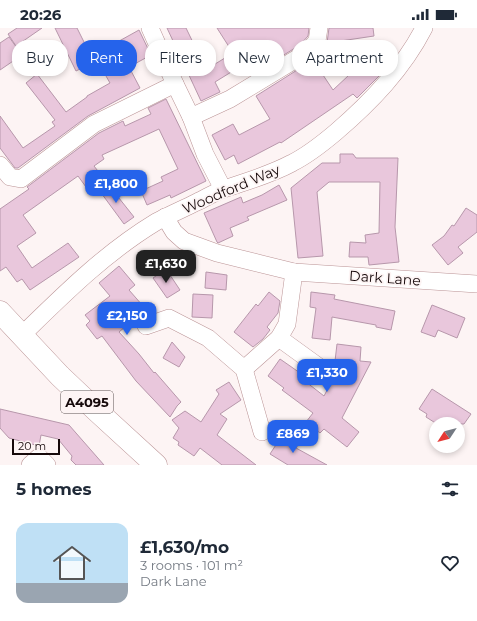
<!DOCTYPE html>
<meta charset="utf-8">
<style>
body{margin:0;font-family:Montserrat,sans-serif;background:#f2f2f3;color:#1f2937;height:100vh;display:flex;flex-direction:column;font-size:15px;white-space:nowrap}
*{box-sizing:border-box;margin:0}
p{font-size:13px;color:#747a83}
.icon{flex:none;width:22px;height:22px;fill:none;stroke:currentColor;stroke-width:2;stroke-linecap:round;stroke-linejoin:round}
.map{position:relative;height:437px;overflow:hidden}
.side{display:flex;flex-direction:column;background:#fff;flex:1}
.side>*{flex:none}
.guide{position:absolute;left:12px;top:12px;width:453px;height:36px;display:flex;gap:8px}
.needle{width:26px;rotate:234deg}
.tools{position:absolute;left:429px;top:389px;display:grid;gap:8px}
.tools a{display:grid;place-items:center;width:36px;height:36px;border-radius:50%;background:#fff;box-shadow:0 2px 6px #0003;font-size:20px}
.scale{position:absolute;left:12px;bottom:10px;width:48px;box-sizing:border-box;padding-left:4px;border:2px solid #16090a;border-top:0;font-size:11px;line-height:14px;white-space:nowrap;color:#16090a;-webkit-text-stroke:3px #fdf4f4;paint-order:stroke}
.price{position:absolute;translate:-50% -34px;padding:0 9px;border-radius:8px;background:#2563eb;color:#fff;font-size:13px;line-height:26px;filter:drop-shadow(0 1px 2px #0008)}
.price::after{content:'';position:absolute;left:50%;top:24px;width:12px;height:9px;margin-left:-6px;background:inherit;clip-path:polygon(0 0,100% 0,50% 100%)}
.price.selected{background:#222;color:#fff}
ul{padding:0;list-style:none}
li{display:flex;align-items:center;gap:12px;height:100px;padding:0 16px}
li span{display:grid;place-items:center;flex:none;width:112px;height:80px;border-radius:12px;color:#555}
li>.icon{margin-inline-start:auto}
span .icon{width:48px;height:48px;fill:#fffc;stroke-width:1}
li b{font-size:17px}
h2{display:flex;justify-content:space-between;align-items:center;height:48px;padding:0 16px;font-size:17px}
.chip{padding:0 14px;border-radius:16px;background:#fff;box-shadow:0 2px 6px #0003;font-size:14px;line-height:36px}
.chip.selected{background:#2563eb;color:#fff}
.status{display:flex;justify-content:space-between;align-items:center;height:28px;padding:0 20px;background:#fff;direction:ltr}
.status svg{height:11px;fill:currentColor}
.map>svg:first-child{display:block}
.building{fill:#e9c7dc;stroke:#b797ab}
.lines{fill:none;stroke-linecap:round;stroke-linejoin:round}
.minor-casing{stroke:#bb9496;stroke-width:18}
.primary-casing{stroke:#bb9496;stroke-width:23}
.minor{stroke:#fff;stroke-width:17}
.primary{stroke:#fff;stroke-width:22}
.labels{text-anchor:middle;stroke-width:3.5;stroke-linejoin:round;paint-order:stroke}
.shield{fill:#fdf4f4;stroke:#5b5050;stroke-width:1}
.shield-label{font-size:13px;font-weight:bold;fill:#16090a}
.street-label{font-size:14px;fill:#16090a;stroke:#fdf4f4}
</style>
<div class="status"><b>20:26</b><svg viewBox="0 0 49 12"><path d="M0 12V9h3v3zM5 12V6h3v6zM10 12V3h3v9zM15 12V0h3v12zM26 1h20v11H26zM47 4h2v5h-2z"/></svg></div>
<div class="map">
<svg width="477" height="437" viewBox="0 0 477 437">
<rect width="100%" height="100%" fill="#fdf4f4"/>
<g class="building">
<polygon points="17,0 42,0 16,18 8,6"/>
<polygon points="55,0 77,0 94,34 76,43"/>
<polygon points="167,0 186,0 202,33 203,33 207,41 233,25 217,0 309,0 308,8 300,17 261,41 254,30 215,54 220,64 201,73"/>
<polygon points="329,0 373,0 374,8 327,15"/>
<polygon points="139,2 151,27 129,39 140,60 88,88 18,140 15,140 0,120 0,88 23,120 55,98 52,94 55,92 26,55 37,46 66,84 87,69 87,68 110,55 94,27"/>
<polygon points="9,9 22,27 0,42 0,15"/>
<polygon points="313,32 333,62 365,32 380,47 357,70 353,66 281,115 280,114 238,136 234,127 225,132 212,107 233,96 239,107 270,91 256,68"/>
<polygon points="166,71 206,153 171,170 170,167 147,177 141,163 163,153 161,149 178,141 159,101 102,127 104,131 94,138 105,152 95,160 91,155 86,159 78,148 23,187 36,205 17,218 32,240 68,215 79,229 30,262 22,251 17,254 6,239 0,243 0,181 29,161 27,159 99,105 123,93 125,98 151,86 148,80"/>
<polygon points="340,126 353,126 356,130 398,130 395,199 399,234 369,237 368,229 349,229 350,214 366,215 365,207 379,205 380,154 329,154 317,164 323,228 298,230 291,160 322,135 340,135"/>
<polygon points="107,155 134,189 124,196 99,162"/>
<polygon points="279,157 287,172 247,189 249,192 230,200 233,208 218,215 217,214 204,185 241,169 243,175 262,167"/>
<polygon points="466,180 477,187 477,204 458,219 463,225 448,237 432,217 444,208 452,197 454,198"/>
<polygon points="119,238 135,257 129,262 150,286 134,286 138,288 119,304 139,326 154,345 155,344 181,374 177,378 170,389 136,353 102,308 97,311 86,297 90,293 85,287 110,268 99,255"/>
<polygon points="166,241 180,262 167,270 153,250"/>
<polygon points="206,244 227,247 226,262 205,260"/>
<polygon points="269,264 280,273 278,285 267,299 270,302 263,311 253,319 234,304 256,276 258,278"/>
<polygon points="311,264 335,267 334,271 395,283 391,302 376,299 376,297 332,289 330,312 312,310 316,280 310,279"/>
<polygon points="193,266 213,267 212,290 192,289"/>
<polygon points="432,277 465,290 457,310 438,302 435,309 421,304"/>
<polygon points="172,314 185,329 179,339 163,330"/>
<polygon points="337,316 361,319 360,333 371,334 342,390 359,404 347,419 324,401 320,405 306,394 313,385 282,362 284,360 268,348 280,331 303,347 301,350 324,368 342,334 335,333"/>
<polygon points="229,354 241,372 220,386 227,391 217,407 256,437 222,437 200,420 194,428 178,417 179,414 173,410 179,400 172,392 185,383 201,394 219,366 216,362"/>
<polygon points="432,361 471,386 464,396 437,396 426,389 427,386 419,381"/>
<polygon points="0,381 69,397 104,437 76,437 71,432 72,428 58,411 41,407 39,418 9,410 0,400"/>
<polygon points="283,406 298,416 296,420 327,437 288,437 270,426"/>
</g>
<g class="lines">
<g class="minor-casing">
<g id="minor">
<polyline points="150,0 175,56 191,89 205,126 223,161"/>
<polyline points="191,89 230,71 306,25 317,13 319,0"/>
<polyline points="0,137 10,149 21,151 94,96 175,56"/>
<polyline points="165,189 174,204 184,213 217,225 294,244 477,256"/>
<polyline points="146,298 169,290 208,310 244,341 262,404"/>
<path d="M 22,307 C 64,266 105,225 156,194 C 169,187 183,181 197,174 C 206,170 215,164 224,161 C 247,153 270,147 292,135 C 308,127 323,115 336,104 C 371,74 403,41 424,0"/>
<polyline points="279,310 319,339"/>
<polyline points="244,341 279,310 287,296 294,244"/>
<polyline points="30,437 39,429 47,437"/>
</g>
</g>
<g class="primary-casing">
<polyline id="primary" points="0,284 60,348 97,383 156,437"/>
</g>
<use href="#minor" class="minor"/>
<use href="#primary" class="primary"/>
</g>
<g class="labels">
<rect class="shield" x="61" y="363" width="52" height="22" rx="3"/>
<g class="shield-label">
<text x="87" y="379">A4095</text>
</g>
<g class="street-label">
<text transform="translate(231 161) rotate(-23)" y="5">Woodford Way</text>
<text transform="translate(385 250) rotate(4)" y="5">Dark Lane</text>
</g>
</g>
</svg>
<div class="tools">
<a><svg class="needle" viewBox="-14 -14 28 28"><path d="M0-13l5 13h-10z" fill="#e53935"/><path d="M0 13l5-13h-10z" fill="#747a83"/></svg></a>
</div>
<div class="scale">20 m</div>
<b class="price" style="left:116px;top:176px">£1,800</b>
<b class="price selected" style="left:166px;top:256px">£1,630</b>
<b class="price" style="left:127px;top:308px">£2,150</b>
<b class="price" style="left:327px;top:365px">£1,330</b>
<b class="price" style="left:293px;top:426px">£869</b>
<div class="guide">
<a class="chip">Buy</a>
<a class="chip selected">Rent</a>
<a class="chip">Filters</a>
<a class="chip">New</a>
<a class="chip">Apartment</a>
</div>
</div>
<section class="side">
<h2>5 homes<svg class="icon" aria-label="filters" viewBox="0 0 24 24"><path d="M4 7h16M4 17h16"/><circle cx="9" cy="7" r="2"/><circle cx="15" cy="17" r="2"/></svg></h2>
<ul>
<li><span style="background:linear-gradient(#bfe0f5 75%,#9aa5b1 0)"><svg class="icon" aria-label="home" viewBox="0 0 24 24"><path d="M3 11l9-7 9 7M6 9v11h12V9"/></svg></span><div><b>£1,630/mo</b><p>3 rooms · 101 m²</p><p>Dark Lane</p></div><svg class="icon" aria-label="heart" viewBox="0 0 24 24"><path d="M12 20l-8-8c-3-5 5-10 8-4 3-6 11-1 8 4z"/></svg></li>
</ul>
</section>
